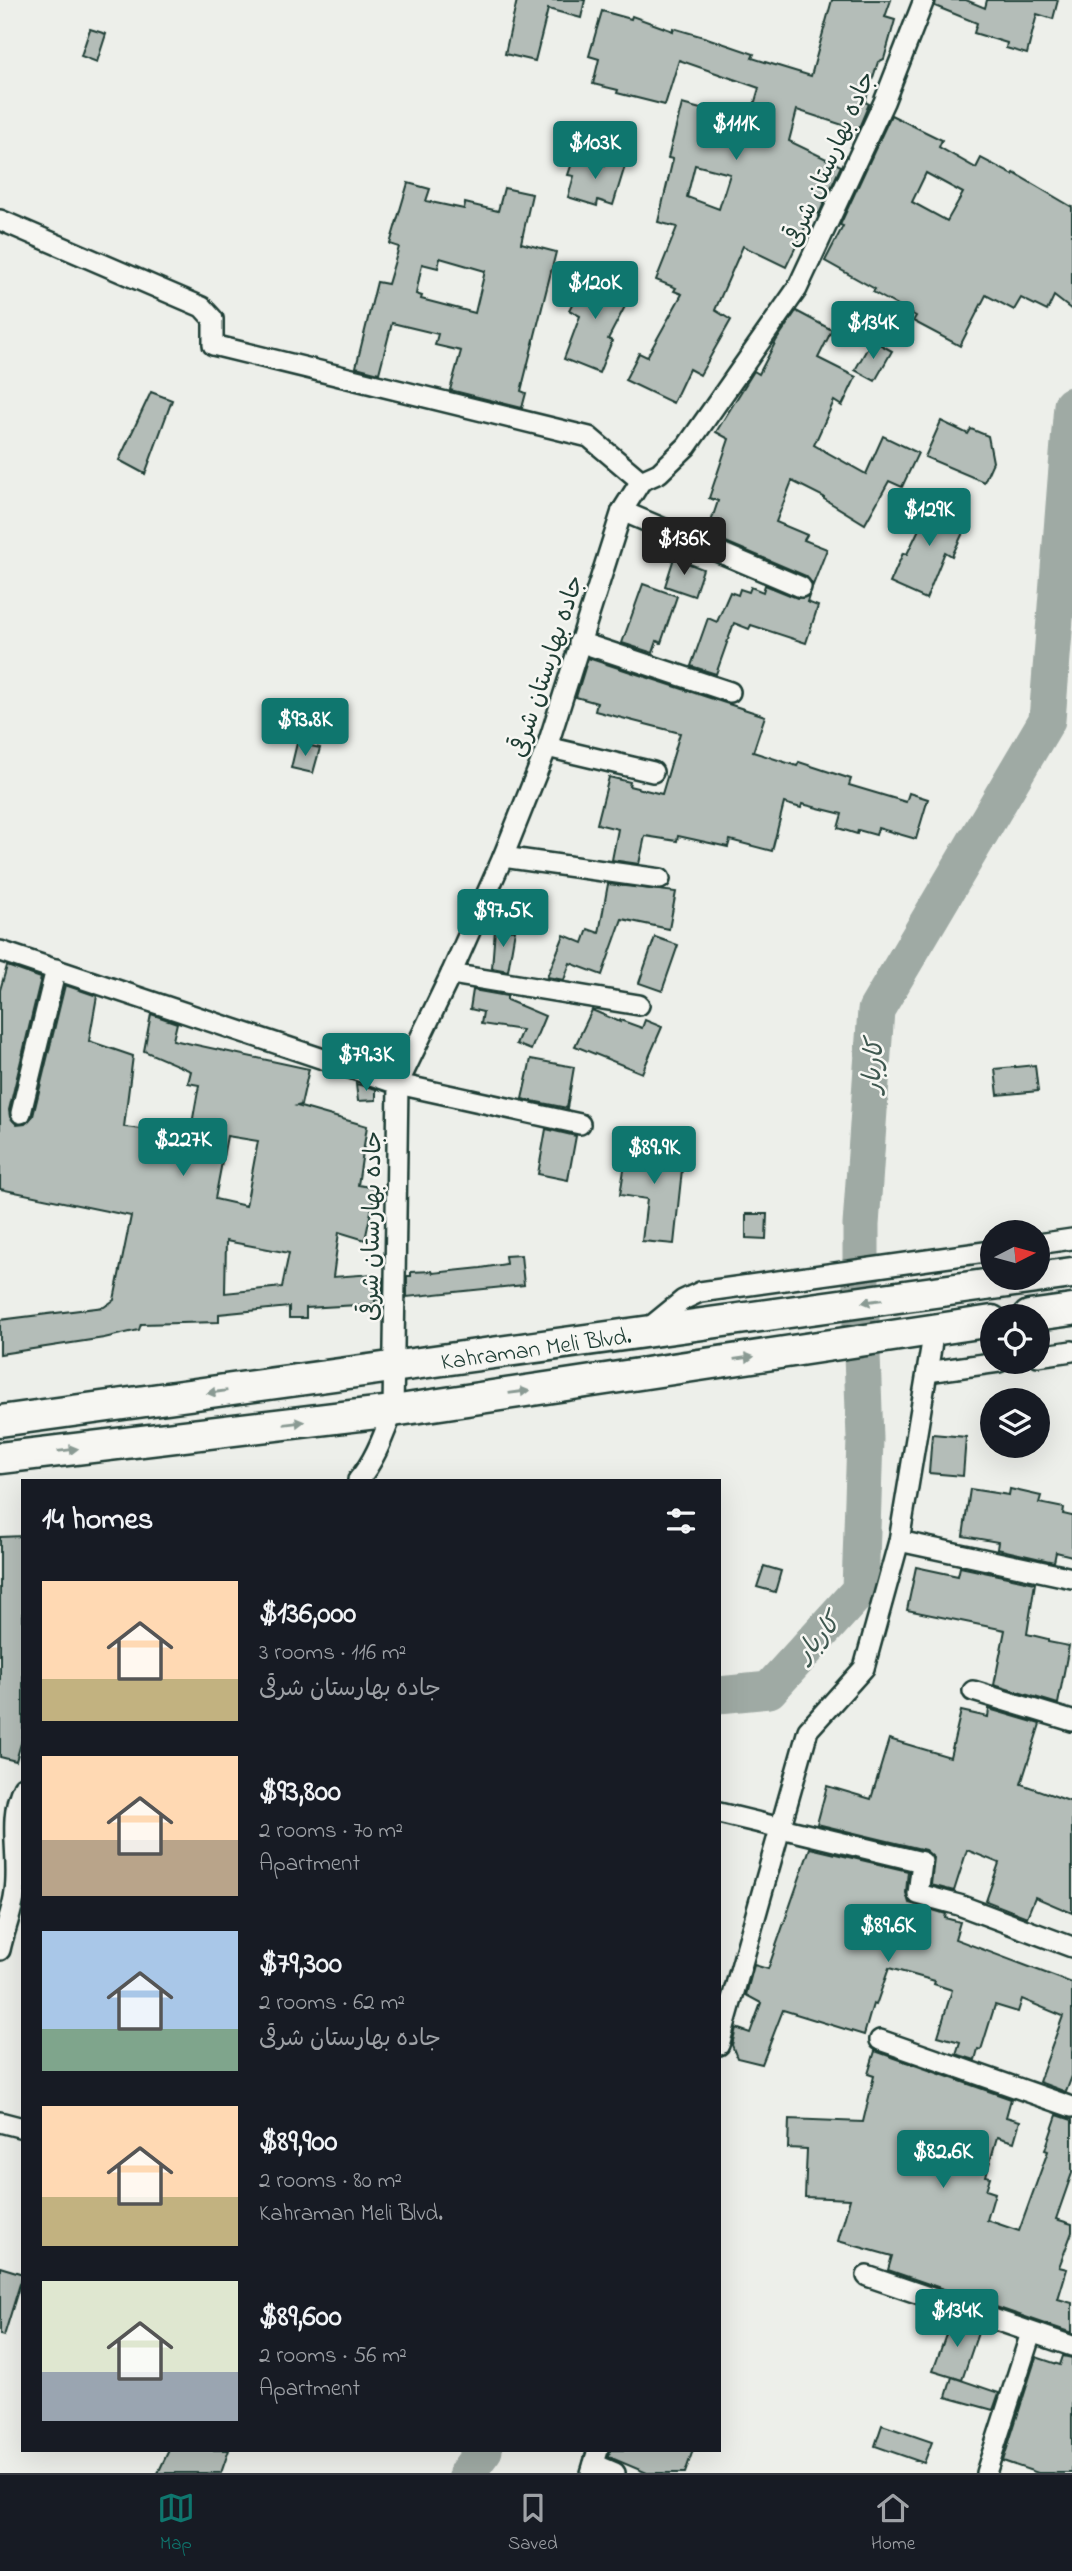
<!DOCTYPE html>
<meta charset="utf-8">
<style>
body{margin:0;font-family:"Indie Flower","Playpen Sans Arabic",sans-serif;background:#242831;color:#f1f3f6;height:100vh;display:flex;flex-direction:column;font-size:26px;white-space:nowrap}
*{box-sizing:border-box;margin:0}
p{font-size:23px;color:#9ea1a6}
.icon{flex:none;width:38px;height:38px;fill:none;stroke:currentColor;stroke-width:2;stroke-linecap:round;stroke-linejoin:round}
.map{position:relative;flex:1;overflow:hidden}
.side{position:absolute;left:21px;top:1479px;width:700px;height:973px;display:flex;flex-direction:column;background:#171b24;border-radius:0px;box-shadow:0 7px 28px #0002}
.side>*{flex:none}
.needle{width:46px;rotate:84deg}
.controls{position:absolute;left:980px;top:1220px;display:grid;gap:14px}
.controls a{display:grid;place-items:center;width:70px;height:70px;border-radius:50%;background:#171b24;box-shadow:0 7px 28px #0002;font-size:35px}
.price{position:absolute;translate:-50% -60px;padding:0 16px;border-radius:7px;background:#0f766e;color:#fff;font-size:23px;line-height:46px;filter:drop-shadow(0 2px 4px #0008)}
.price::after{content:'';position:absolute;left:50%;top:42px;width:21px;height:16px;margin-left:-10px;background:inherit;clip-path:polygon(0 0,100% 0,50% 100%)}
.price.selected{background:#222;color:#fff}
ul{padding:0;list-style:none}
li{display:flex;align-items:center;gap:21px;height:175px;padding:0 21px}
li span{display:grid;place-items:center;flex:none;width:196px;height:140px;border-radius:0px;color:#555}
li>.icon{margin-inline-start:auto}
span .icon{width:84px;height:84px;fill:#fffc;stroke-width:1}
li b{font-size:30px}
h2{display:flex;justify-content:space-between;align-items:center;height:84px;padding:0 21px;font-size:30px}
.menu{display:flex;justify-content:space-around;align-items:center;height:98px;border-top:2px solid #363941;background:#171b24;font-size:19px;color:#9ea1a6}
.menu a{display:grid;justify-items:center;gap:4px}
.menu .selected{color:#0f766e}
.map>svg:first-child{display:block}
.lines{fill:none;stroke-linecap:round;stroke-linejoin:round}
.river{stroke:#9faaa4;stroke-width:37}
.building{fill:#b4bdb8;stroke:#1f3d34;stroke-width:2;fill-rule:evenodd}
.minor-casing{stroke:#1f3d34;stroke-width:24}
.highway-casing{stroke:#1f3d34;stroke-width:35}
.minor{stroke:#f6f6f2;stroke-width:19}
.highway{stroke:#f6f6f2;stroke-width:30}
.oneway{fill:#8a9a93}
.labels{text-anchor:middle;stroke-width:5;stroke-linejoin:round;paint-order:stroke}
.street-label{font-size:24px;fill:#1f3d34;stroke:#f6f6f2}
.water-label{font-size:26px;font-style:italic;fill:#3f5850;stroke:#f6f6f2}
</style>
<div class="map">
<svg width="1072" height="2473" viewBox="0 0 1072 2473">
<rect width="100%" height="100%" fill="#edefea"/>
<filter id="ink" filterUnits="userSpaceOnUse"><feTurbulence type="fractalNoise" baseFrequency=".0143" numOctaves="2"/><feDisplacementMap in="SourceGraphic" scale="14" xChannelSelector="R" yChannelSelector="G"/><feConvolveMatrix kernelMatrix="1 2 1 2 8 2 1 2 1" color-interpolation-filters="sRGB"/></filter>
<g filter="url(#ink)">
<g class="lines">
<g class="river">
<polyline points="719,1695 769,1690 860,1590 865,1439 861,1326 861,1225 876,1010 1047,720 1072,405"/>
<polyline points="467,2473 484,2450"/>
</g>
</g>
<g class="building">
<polygon points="517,0 585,0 581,18 548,9 535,61 505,54"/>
<path d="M 832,0 L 891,0 L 885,17 L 895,20 L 884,59 L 878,62 L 865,102 L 869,104 L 858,130 L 797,110 L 789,141 L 841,166 L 819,214 L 813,211 L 786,267 L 743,246 L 715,310 L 731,320 L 700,375 L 689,369 L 673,403 L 625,380 L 639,353 L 647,357 L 682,294 L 674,291 L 676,288 L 656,280 L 677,227 L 658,222 L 673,159 L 668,158 L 682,104 L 749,122 L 759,88 L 679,60 L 665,105 L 617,93 L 618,90 L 593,84 L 599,59 L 589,56 L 602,11 L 631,19 L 632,16 L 673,31 L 673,28 L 707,38 L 754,54 L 752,58 L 811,76 ZM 695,165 L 730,174 L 719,209 L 687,197 Z"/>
<polygon points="936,0 966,0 985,8 987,0 1058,0 1053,19 1037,14 1027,54 1006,48 1007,43 974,33 977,23 935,6"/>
<polygon points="90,29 106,34 97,62 81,56"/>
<path d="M 891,115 L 942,140 L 939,147 L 976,168 L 981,158 L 1013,175 L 1014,173 L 1072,207 L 1072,310 L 1054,296 L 1047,311 L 1021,298 L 1014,310 L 986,295 L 960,346 L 913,321 L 916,316 L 873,292 L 875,289 L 825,261 L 843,226 L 840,225 ZM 926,173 L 963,193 L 947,221 L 912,202 Z"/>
<polygon points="574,157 605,166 607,161 625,166 613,205 598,200 597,206 568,197 574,176 568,175"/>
<path d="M 408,183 L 430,189 L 426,201 L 464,209 L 465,203 L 498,211 L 504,188 L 532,194 L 521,243 L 556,252 L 521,391 L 526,393 L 522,408 L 450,390 L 461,351 L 435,345 L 438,334 L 392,323 L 379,373 L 356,367 L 377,282 L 388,284 L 399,247 L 390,244 ZM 440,258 L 485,271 L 475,313 L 421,299 L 422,296 L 416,294 L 422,264 L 438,268 Z"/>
<polygon points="589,271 632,293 608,339 612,341 599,373 564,359 580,316 569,310"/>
<polygon points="796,311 832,330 818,358 856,377 842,406 834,401 814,445 866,474 883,436 918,453 902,487 889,481 865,524 824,499 824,497 792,481 776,522 807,535 804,540 827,549 813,585 806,576 707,534 718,501 709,498 729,439 716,432 754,371 759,374 776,341"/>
<polygon points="872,340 892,351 875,381 855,370"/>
<polygon points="151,392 172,400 145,474 119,460"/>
<polygon points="941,421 968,434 971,429 988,436 993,462 984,482 925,457"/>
<polygon points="922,497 969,520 952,556 945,552 926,599 890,583 903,553 907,554 921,525 916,510"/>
<polygon points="674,558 703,569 694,596 665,586"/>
<polygon points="643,584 677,596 661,643 657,641 653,653 622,643"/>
<polygon points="765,585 797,598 809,596 807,602 818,606 806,643 751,625 749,629 734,623 716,674 691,666 708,618 717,622 730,592 738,595 740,589 749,592 751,587 763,592"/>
<polygon points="588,658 765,716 753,752 797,766 799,762 851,779 849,785 906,802 909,793 928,799 916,839 878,828 876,835 858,830 857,834 838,828 842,814 802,804 801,808 784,803 772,851 730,840 728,847 678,836 677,841 645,836 639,864 612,860 618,829 597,824 609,777 630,782 629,786 662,794 680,733 595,711 597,703 576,697"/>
<polygon points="297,743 320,748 313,773 291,768"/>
<polygon points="608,884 676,892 669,929 622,919 602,975 570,963 564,980 547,977 564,935 583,943 588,929 599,933"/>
<polygon points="495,929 515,930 508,971 492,968"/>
<polygon points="655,937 678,945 662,991 639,983"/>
<path d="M 7,966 L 41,978 L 9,1110 L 10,1117 L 17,1125 L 25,1124 L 33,1116 L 65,985 L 97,996 L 89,1041 L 133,1056 L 124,1127 L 190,1135 L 199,1085 L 188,1083 L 191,1071 L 144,1051 L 151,1014 L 177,1023 L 173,1040 L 309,1069 L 301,1105 L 297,1106 L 367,1126 L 358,1185 L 376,1188 L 365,1240 L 339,1232 L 333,1277 L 373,1274 L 374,1279 L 383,1278 L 382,1299 L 375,1300 L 375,1304 L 306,1308 L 306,1318 L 289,1318 L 289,1307 L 219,1314 L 219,1322 L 141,1324 L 139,1330 L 104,1338 L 0,1354 L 0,1320 L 104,1307 L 114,1300 L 131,1216 L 0,1189 L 0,990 ZM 227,1136 L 258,1141 L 246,1206 L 215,1199 ZM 226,1241 L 289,1253 L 282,1287 L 225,1293 Z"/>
<polygon points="473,990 507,996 507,1000 545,1016 531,1050 516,1044 522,1030 481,1024 483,1012 470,1009"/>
<polygon points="592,1010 620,1022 620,1020 642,1028 645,1020 662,1027 642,1073 575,1046"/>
<polygon points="531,1059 574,1067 567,1108 522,1099"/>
<polygon points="1035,1065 1038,1091 998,1095 995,1069"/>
<polygon points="356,1084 376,1089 376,1100 358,1101"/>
<polygon points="546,1129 576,1136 568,1180 538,1174"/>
<polygon points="630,1132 653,1136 651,1148 684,1151 674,1244 642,1241 647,1199 620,1195"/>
<polygon points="746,1214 767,1214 766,1239 746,1238"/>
<polygon points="521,1255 524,1285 407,1297 407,1276 411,1276 411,1272 432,1271 433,1273 481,1268 506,1264 505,1256"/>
<polygon points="932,1434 966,1437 963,1476 929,1473"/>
<polygon points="970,1489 1009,1495 1010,1489 1041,1496 1039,1503 1064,1508 1063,1514 1072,1516 1072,1556 1056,1552 1054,1562 997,1549 998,1542 963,1536"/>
<polygon points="23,1536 23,1736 16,1761 0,1757 0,1537"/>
<polygon points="764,1566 781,1571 775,1592 757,1587"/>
<polygon points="916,1567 958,1576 960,1567 1035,1583 1027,1634 1048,1639 1048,1642 1069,1646 1058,1704 994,1685 1005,1630 907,1610"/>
<polygon points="989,1709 1040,1724 1021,1784 1072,1802 1072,1913 1035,1897 1027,1917 986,1901 999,1863 967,1850 954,1891 931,1885 934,1858 925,1850 817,1824 827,1786 871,1799 889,1739 950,1757 961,1711 988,1717"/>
<polygon points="810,1848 908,1871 906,1893 909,1903 946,1914 945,1918 960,1922 955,1939 1072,1983 1072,2076 1066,2092 1039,2082 1063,2016 1022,1999 1018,2012 995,2005 981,2050 978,2049 975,2060 956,2054 960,2042 938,2036 952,1990 934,1984 935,1981 889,1968 876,2005 873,2004 864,2035 783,2010 762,2064 737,2058 732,2045 736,2028 750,2033 761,2003 746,1995 754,1965 768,1969"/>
<polygon points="875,2051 1011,2099 1006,2117 1020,2121 1014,2142 997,2137 986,2176 990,2177 986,2190 995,2193 987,2220 1019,2231 1048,2151 1045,2150 1057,2115 1072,2120 1072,2173 1056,2219 1072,2224 1072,2232 1059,2267 1067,2269 1058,2299 1072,2303 1072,2333 888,2270 892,2256 838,2241 850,2199 805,2197 807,2149 788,2148 789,2119 863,2122 874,2076 868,2074"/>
<polygon points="0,2267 23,2274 4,2336 0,2335"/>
<polygon points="952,2318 980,2327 962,2380 933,2371"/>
<polygon points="1063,2356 1072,2358 1072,2473 1038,2473 1003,2461 1036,2357 1060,2365"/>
<polygon points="952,2377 999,2393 993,2410 946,2397"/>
<polygon points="882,2425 932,2442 924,2463 875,2446"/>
<polygon points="169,2450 229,2450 221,2473 158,2473"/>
<polygon points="610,2450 693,2450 685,2473 647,2473 609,2457"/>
</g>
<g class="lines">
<g class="minor-casing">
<g id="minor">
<polyline points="0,220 202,307 213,319 213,345 589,437 641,481"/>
<polyline points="622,511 801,587"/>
<polyline points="579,642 730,692"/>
<polyline points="547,747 653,772"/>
<polyline points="503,857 660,879"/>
<polyline points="0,951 398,1084 580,1124"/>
<polyline points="451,974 639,1005"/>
<polyline points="21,1113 56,969"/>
<polyline points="1038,1244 1072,1239"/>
<polyline points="645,1331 683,1300 700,1292 992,1251"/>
<polyline points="1038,1356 1072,1351"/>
<polyline points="927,1372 999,1362"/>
<path d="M 358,1480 C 375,1461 384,1434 393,1411 L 398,1084 L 451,974 L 503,857 L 547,747 L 622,511 L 641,481 L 659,473 L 687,446 L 797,289 L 884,102 L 924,0"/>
<polyline points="899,1541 1072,1578"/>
<polyline points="973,1691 1072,1721"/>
<polyline points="719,1813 922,1862 918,1894 959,1905 1072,1947"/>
<path d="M 0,1950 C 4,1930 13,1911 15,1891 C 20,1858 7,1818 23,1787"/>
<polyline points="880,2040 1072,2107"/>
<polyline points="719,2045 808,1730 864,1668 899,1541 934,1330"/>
<polyline points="0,2122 23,2128"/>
<polyline points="867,2276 1072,2346"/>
<polyline points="594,2464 615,2473"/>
<polyline points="591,2473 598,2450"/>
<polyline points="986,2473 1031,2333"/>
</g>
</g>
<g class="highway-casing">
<g id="highway">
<polyline points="1029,1316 1072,1310"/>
<polyline points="0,1421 1072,1273"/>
<polyline points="0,1458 393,1411 992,1321"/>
</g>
</g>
<use href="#minor" class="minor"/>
<use href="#highway" class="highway"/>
</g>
<defs><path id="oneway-solid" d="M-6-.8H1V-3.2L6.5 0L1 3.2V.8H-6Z" transform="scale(1.75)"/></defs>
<g class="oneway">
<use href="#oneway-solid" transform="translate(872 1301) rotate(172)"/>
<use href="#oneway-solid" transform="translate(744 1358) rotate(-8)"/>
<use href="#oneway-solid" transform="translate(217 1392) rotate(172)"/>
<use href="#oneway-solid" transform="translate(519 1392) rotate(-8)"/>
<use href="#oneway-solid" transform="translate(294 1423) rotate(-7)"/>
<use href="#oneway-solid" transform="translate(68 1450) rotate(-7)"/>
</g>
</g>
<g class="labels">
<g class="street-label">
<text transform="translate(829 159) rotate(-66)" y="8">جاده بهارستان شرقی</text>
<text transform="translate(546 666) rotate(-72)" y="8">جاده بهارستان شرقی</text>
<text transform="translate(371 1226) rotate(-89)" y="8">جاده بهارستان شرقی</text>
<text transform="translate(536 1348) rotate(-8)" y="8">Kahraman Meli Blvd.</text>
</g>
<g class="water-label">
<text transform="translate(872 1066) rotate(-86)" y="9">کاربار</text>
<text transform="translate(817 1637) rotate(-48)" y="9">کاربار</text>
</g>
</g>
</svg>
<div class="controls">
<a><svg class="needle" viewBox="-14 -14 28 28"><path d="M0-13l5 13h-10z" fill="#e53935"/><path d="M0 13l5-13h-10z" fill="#9ea1a6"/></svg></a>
<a><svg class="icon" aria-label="locate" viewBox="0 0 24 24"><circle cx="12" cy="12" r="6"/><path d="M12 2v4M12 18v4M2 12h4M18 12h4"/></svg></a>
<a><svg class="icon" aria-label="layers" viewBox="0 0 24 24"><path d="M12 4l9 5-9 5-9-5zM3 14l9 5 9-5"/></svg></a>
</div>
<b class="price" style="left:736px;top:162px">$111K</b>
<b class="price" style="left:595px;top:181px">$103K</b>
<b class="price" style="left:595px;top:321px">$120K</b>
<b class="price" style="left:873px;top:361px">$134K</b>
<b class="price" style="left:929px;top:548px">$129K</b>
<b class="price selected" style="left:684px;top:577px">$136K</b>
<b class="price" style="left:305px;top:758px">$93.8K</b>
<b class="price" style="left:503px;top:949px">$97.5K</b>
<b class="price" style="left:366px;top:1093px">$79.3K</b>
<b class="price" style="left:183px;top:1178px">$227K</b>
<b class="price" style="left:654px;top:1186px">$89.9K</b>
<b class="price" style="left:888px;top:1964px">$89.6K</b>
<b class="price" style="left:943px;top:2190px">$82.6K</b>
<b class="price" style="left:957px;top:2349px">$134K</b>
<section class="side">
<h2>14 homes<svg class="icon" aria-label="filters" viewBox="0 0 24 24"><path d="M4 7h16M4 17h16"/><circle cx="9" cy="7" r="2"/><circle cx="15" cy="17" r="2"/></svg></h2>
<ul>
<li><span style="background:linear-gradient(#ffd9b3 70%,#c2b280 0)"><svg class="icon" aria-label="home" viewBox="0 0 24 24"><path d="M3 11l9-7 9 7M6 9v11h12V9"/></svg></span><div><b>$136,000</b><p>3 rooms · 116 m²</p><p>جاده بهارستان شرقی</p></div></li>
<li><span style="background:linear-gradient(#ffd9b3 60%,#b9a48a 0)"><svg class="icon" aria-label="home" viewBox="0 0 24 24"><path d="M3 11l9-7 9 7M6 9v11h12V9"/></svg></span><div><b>$93,800</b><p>2 rooms · 70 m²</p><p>Apartment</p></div></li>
<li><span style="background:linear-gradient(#a9c7e8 70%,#7fa58c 0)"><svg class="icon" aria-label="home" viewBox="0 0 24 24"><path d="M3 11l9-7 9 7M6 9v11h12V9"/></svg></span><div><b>$79,300</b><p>2 rooms · 62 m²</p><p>جاده بهارستان شرقی</p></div></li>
<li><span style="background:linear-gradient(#ffd9b3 65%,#c2b280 0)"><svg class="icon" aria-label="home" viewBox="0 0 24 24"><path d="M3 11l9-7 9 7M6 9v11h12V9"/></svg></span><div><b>$89,900</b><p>2 rooms · 80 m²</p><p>Kahraman Meli Blvd.</p></div></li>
<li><span style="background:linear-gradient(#dfe7d0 65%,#9aa5b1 0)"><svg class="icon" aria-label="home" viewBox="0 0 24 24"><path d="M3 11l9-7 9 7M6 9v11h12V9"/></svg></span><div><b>$89,600</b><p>2 rooms · 56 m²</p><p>Apartment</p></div></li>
</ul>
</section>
</div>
<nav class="menu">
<a class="selected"><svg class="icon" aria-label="map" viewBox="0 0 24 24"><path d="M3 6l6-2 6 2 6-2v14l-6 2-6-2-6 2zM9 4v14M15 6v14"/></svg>Map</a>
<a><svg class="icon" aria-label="saved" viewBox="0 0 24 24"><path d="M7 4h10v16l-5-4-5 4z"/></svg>Saved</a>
<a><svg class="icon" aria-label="home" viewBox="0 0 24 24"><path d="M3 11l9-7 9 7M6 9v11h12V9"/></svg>Home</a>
</nav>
